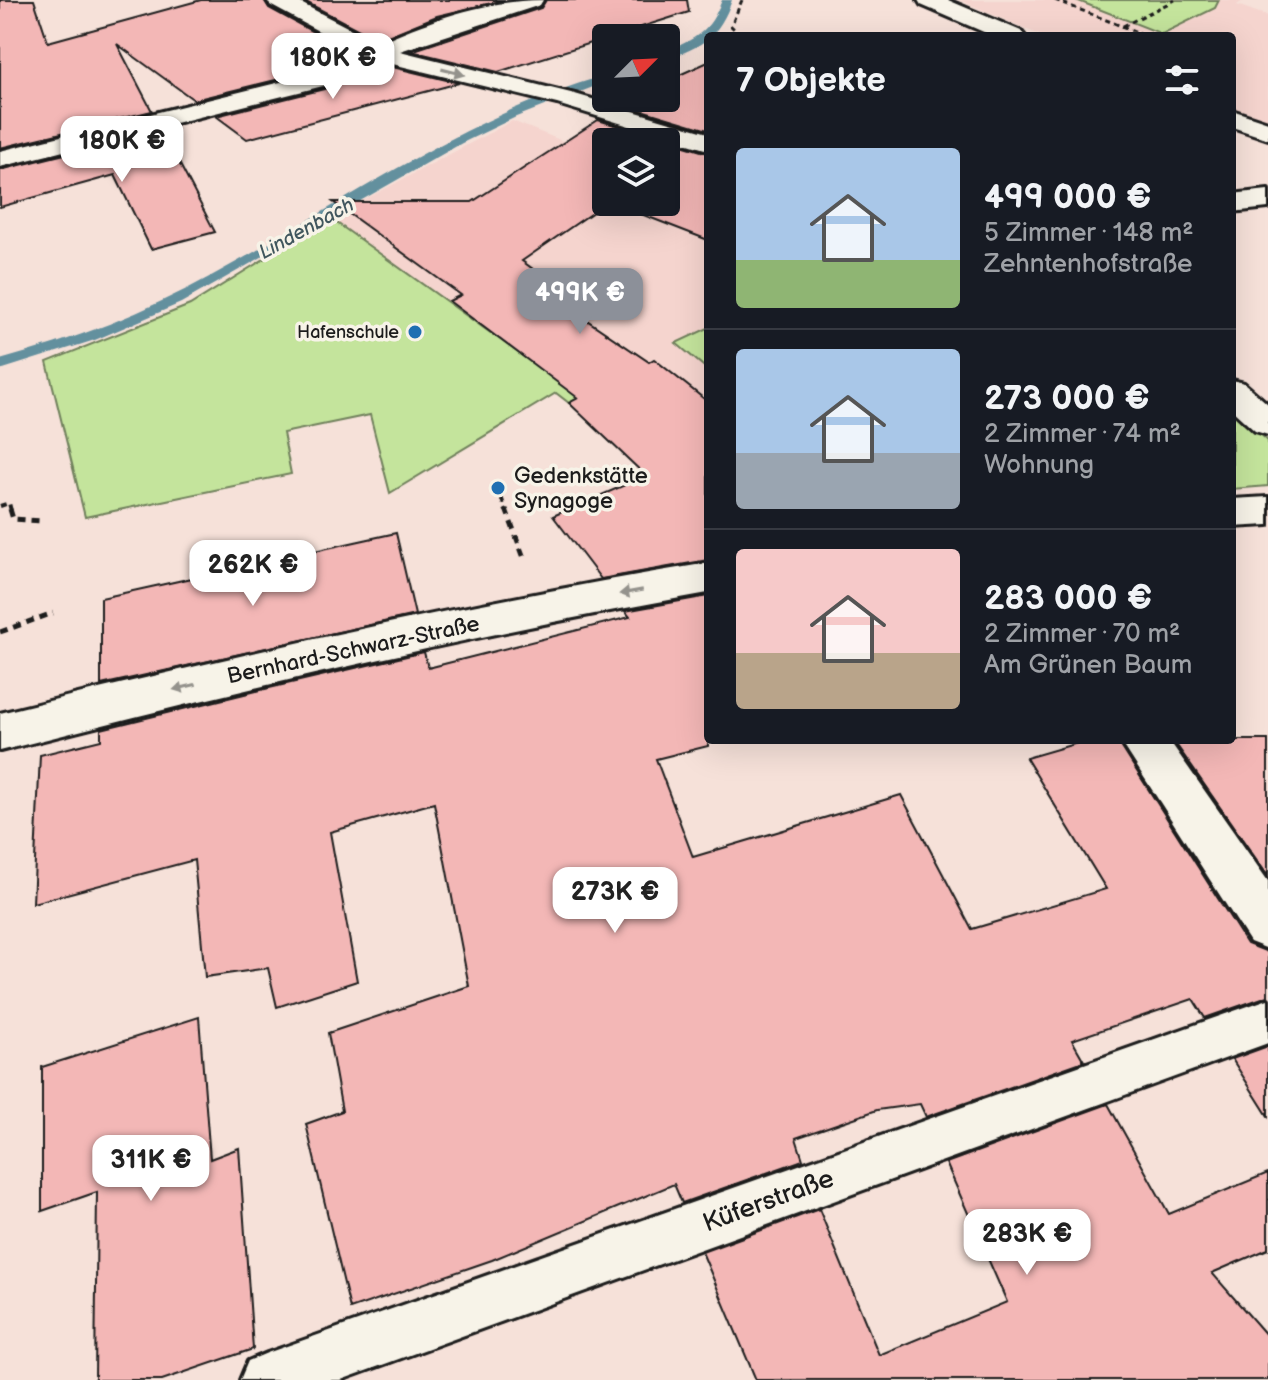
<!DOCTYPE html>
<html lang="de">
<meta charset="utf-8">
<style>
body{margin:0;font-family:"Balsamiq Sans",sans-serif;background:#20242c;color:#f1f3f6;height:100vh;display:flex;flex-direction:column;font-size:30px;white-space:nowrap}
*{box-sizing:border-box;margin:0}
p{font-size:26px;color:#9ea1a6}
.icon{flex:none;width:44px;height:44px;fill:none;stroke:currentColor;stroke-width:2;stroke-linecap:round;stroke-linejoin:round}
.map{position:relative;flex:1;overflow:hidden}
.sheet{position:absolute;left:704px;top:32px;width:532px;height:712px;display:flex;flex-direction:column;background:#171b24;border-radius:8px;box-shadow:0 8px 32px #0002}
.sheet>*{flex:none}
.needle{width:52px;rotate:66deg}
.buttons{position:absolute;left:592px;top:24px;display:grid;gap:16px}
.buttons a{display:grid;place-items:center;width:88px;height:88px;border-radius:8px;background:#171b24;box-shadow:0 8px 32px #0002;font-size:40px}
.price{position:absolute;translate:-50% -68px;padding:0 18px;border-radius:16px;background:#fff;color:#222;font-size:26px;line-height:52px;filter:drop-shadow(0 2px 4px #0008)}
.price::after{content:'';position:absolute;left:50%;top:48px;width:24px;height:18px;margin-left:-12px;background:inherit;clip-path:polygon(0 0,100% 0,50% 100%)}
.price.selected{background:#8c9099;color:#fff}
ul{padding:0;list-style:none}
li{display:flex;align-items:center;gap:24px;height:200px;padding:0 32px}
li+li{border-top:2px solid #363941}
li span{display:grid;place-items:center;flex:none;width:224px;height:160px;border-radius:8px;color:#555}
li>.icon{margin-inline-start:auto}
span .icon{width:96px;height:96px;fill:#fffc;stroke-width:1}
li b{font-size:34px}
h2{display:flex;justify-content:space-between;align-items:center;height:96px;padding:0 32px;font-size:34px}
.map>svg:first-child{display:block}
.built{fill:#f5d4ce}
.green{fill:#c4e49c;stroke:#70805c;stroke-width:2}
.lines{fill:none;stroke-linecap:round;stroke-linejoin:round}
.stream{fill:#63909e;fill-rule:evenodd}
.building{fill:#f3b7b6;stroke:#1c1c1c;stroke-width:2}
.lane-casing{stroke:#1c1c1c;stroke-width:6}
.street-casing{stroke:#1c1c1c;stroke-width:6}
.path-far2{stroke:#1c1c1c;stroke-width:3;stroke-dasharray:5 4;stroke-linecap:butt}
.path-far1{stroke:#1c1c1c;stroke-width:4;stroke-dasharray:6 5;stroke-linecap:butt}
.path{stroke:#1c1c1c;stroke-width:5;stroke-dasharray:8 6;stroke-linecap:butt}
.lane{fill:#f7f3e8;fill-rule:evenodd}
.street{fill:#f7f3e8;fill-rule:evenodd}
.oneway{fill:#94928c}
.poi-dot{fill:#1f6fb2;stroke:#f7f3e8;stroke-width:3}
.labels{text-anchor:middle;stroke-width:7;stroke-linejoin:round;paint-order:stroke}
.far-poi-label{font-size:18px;fill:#1c1c1c;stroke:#f7f3e8;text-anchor:end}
.far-water-label{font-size:20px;font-style:italic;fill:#40565d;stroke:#f7f3e8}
.poi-label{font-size:22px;fill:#1c1c1c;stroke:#f7f3e8;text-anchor:start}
.street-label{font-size:22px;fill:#1c1c1c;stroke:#f7f3e8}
.near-street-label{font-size:26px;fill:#1c1c1c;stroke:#f7f3e8}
</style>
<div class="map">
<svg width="1268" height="1380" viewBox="0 0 1268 1380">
<rect width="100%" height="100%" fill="#f6e1d9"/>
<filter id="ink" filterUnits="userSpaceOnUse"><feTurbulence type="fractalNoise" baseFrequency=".0125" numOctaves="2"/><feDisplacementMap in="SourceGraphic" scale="16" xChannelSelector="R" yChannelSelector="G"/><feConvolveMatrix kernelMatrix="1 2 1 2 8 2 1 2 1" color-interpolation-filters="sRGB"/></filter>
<g filter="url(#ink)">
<g class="built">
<polygon points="959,0 1244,0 1237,5 1268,16 1268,120 1232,107 1232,36 1042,36"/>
<polygon points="512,121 598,155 606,202 666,202 708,164 708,402 653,360 569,403 556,393 390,493 370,415 283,433 291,474 85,517 47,362 190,305 330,218"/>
</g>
<g class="green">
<polygon points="1076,0 1219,0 1215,8 1162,34"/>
<polygon points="330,218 527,359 540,353 647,363 569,403 556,393 390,493 370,415 283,433 291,474 85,517 47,362 190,305"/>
<polygon points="708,328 708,370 676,343"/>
<polygon points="1232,409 1268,441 1268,486 1232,489"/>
</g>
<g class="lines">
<g class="stream">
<path d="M 722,0 L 732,0 C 719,36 703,47 666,59 L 666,52 C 697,37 709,33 722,0 Z"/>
<path d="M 606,75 L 606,82 L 516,117 L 462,143 L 181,303 L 95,340 L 0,370 L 0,360 C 74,340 146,312 213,275 C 342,205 464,116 606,75 Z"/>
</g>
</g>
<g class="building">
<polygon points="0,0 34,0 48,42 201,0 264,0 269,8 352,53 304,73 194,100 117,44 152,111 0,148"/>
<polygon points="302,0 505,0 437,16 378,40"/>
<polygon points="546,0 687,0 689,12 498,72 411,51 541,8"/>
<polygon points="708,62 708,130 621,104 630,98 666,98 666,81"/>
<polygon points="380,64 459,83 247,139 216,116 324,89"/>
<polygon points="598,120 708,153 708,240 610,202 666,202 666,142 606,142 606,203 522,261 555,285 544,291 649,362 654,359 708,402 708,560 601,579 553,516 646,476 569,403 578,398 449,301 461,295 333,202 472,202"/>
<polygon points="162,130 215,232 151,249 115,175 0,207 0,170"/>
<polygon points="396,533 415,615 101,685 101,598"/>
<polygon points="708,596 708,746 656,759 693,857 901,795 972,929 1106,889 1026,758 1088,740 1117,740 1247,944 1268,952 1268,996 1205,1018 1193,999 1072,1040 1084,1061 926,1117 920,1104 877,1110 796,1138 803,1160 682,1203 674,1184 492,1260 350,1309 306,1124 342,1111 328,1033 469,986 434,803 330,832 357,981 277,1007 268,968 205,977 194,860 33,903 40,755 101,740 101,729 265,689 424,652 428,668 630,617 625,611"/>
<polygon points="1173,740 1268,740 1268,876"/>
<polygon points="199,1017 210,1159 239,1148 253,1349 162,1380 95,1380 97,1192 42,1211 42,1067"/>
<polygon points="1268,1046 1268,1116 1232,1059"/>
<polygon points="1108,1104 1169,1214 1268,1173 1268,1249 1212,1273 1268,1337 1268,1380 756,1380 702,1252 819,1209 879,1355 1007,1302 946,1163"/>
</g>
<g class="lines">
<g class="lane-casing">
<polygon id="lane" points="1268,999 1268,1043 341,1380 240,1380 248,1361 267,1353"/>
</g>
<g class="street-casing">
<g id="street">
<path d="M 267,0 L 295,0 L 378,43 C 429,20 487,0 543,0 L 540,5 L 400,51 L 575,94 L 708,133 L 708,150 L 557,104 L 380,61 L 323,86 L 0,167 L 0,151 L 305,76 L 359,53 L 270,5 Z"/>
<polygon points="918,0 948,0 1021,31 1025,36 993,36 921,5"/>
<polygon points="1232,110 1268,122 1268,139 1232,127"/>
<polygon points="1268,190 1268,208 1232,212 1232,194"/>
<polygon points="1232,380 1244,383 1268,404 1268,435 1255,431 1232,410"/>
<polygon points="1268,497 1268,525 1232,527 1232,499"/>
<path d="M 708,563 L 708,593 C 469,635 235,691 0,751 L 0,713 C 235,655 470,602 708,563 Z"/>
<polygon points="1120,740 1169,740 1268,881 1268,949 1250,942"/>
</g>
</g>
<g class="path-far2">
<polyline points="742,0 731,26 742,36"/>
<polyline points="1055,0 1147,36"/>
<polyline points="1123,26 1175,0"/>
</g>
<g class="path-far1">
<polyline points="498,488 506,511"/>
<polyline points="0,506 9,503 11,511"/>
</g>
<g class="path">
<polyline points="10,509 13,519 44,521"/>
<polyline points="506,509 524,558"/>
<polyline points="0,632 53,613"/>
</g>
<use href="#lane" class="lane"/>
<use href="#street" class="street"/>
</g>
<defs><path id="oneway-solid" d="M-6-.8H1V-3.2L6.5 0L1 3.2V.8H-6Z" transform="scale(2)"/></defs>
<g class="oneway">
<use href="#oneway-solid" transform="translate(453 72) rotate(14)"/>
<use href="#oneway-solid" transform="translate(631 592) rotate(170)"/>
<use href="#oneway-solid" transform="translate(185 687) rotate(167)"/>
</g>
</g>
<g class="poi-dot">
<circle cx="415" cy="332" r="8"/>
<circle cx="498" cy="488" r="8"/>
</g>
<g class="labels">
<g class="far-poi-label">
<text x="399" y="338">Hafenschule</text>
</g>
<g class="far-water-label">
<text transform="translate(306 228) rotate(-29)" y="7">Lindenbach</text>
</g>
<g class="poi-label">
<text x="514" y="483">Gedenkstätte<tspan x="514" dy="25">Synagoge</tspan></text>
</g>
<g class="street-label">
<text transform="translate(353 649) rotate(-12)" y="8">Bernhard-Schwarz-Straße</text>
</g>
<g class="near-street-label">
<text transform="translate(768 1200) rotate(-20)" y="9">Küferstraße</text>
</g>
</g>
</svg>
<div class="buttons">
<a><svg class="needle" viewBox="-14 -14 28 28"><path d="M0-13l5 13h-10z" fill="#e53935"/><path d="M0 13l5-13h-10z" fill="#9ea1a6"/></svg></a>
<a><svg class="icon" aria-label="layers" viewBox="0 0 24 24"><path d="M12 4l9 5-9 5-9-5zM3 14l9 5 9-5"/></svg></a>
</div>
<b class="price" style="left:333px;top:101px">180K €</b>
<b class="price" style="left:122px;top:184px">180K €</b>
<b class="price selected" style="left:580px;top:336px">499K €</b>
<b class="price" style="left:253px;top:608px">262K €</b>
<b class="price" style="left:615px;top:935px">273K €</b>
<b class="price" style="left:151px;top:1203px">311K €</b>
<b class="price" style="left:1027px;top:1277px">283K €</b>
<section class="sheet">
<h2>7 Objekte<svg class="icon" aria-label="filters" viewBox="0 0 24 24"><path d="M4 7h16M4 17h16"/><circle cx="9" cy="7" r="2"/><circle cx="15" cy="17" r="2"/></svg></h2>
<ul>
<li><span style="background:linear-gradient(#a9c7e8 70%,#8fb573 0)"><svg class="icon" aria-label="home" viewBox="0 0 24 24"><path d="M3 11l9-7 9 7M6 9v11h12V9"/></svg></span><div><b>499 000 €</b><p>5 Zimmer · 148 m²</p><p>Zehntenhofstraße</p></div></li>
<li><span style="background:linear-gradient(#a9c7e8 65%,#9aa5b1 0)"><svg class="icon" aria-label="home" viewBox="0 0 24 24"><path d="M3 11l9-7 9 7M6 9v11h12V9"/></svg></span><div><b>273 000 €</b><p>2 Zimmer · 74 m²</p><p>Wohnung</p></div></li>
<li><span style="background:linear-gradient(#f6c9c9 65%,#b9a48a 0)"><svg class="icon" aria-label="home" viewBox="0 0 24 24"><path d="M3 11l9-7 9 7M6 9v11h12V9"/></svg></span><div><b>283 000 €</b><p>2 Zimmer · 70 m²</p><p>Am Grünen Baum</p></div></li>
</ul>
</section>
</div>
